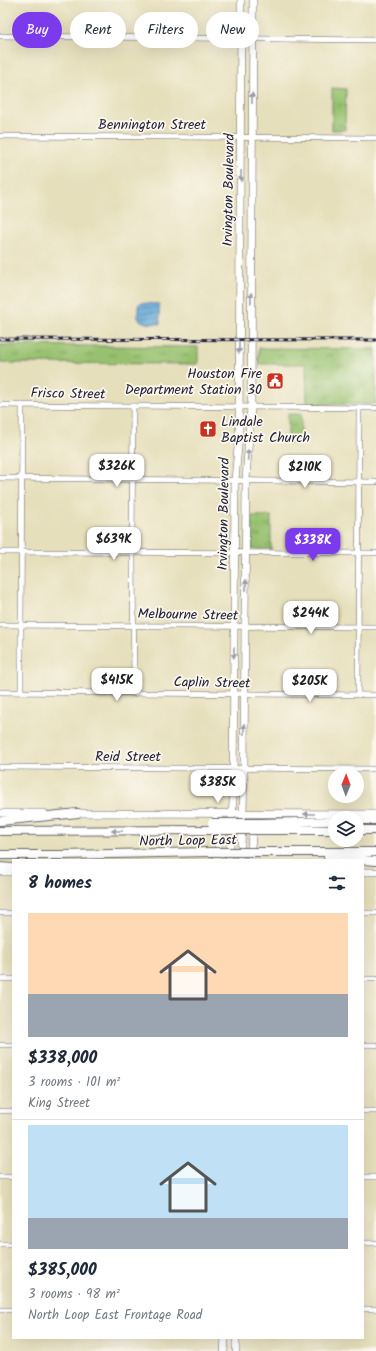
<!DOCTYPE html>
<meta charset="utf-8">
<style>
body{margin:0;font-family:Kalam,sans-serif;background:#f2f2f3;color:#1f2937;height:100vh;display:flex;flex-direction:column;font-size:15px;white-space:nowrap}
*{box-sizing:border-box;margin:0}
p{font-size:13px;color:#747a83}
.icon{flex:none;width:22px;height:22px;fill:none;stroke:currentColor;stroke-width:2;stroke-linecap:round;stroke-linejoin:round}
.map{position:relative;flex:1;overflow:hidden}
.details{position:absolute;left:12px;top:859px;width:352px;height:480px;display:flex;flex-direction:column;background:#fff;border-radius:0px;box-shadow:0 4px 16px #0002}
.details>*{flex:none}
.banner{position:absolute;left:12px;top:12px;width:352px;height:36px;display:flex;gap:8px}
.needle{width:26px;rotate:1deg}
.buttons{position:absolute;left:328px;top:767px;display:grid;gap:8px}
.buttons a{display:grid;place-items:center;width:36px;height:36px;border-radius:50%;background:#fff;box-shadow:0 4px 16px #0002;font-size:20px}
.price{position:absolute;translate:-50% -34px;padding:0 9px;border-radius:8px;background:#fff;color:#222;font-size:13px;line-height:26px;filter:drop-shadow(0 1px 2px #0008)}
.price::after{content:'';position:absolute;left:50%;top:24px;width:12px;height:9px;margin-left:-6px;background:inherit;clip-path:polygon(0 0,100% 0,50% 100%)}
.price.active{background:#7c3aed;color:#fff}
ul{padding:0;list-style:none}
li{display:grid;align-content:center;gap:8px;height:212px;padding:0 16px}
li+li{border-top:1px solid #e0e1e3}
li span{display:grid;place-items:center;height:124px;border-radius:0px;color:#555}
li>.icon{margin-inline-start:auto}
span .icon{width:72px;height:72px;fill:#fffc;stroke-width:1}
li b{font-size:17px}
h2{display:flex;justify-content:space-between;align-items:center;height:48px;padding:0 16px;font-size:17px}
.pill{padding:0 14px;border-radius:18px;background:#fff;box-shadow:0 4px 16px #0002;font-size:14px;line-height:36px}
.pill.active{background:#7c3aed;color:#fff}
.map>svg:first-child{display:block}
.grass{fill:url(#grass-tufts);stroke:#5c7254}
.water{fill:url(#water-rules);stroke:#406488}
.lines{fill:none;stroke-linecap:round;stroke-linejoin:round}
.minor-casing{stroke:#676468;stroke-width:6}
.major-casing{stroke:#676468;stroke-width:8}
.highway-casing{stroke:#676468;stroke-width:10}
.minor{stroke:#fff;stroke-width:5}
.major{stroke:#fff;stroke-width:7}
.highway{stroke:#fff;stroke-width:8}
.rail-casing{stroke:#22223b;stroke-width:3}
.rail{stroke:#fbf7ec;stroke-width:1.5;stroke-dasharray:4.5;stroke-linecap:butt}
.highway-bridge-casing{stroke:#676468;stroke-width:10;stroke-linecap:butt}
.highway-bridge{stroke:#fff;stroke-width:8}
.oneway{fill:#9c9ca7}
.labels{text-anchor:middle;stroke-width:3.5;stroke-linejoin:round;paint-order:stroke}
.street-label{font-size:14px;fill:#22223b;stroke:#fbf7ec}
.poi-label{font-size:14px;fill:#22223b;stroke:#fbf7ec;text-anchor:end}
</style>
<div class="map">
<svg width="376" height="1351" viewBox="0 0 376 1351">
<defs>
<pattern id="grass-tufts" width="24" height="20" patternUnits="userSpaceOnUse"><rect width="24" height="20" fill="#97c16e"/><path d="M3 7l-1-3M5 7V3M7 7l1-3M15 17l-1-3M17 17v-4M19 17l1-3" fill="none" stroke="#7b9c5c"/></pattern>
<pattern id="water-rules" width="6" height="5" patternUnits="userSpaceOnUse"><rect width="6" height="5" fill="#5fa6d5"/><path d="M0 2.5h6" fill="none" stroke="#4e87ae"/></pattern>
</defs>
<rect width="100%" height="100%" fill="#fbf7ec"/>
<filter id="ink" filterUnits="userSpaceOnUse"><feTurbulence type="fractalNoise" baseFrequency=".025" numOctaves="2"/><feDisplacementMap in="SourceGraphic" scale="8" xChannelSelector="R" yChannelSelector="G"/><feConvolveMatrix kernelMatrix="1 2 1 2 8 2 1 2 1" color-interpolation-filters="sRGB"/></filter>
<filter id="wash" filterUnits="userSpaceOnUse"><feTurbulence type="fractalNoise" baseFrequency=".012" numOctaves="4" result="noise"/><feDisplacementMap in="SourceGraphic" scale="16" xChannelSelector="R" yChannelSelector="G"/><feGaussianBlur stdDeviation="0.9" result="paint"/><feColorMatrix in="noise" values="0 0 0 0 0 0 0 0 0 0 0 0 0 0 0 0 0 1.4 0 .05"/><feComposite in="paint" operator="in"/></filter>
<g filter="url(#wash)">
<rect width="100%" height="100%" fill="#e6dfbb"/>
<g class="grass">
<polygon points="332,88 346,89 345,130 332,130"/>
<polygon points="0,345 198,347 198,364 0,363"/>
<polygon points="259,348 376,349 376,404 307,404 306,364 258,364"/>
<rect x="288" y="414" width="13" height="29"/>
<rect x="252" y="516" width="19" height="33"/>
</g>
<path class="water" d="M 141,303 L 159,304 L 160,324 C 152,323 143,325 138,318 L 138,305 Z"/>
</g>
<g filter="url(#ink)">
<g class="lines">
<g class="minor-casing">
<g id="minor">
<polyline points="0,36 376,40"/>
<polyline points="0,136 376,138"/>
<polyline points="0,405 376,408"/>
<polyline points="133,406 132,547 133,558 134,694"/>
<polyline points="0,478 376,482"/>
<polyline points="0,552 376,553"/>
<polyline points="0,625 376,627"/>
<polyline points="0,692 376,695"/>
<polyline points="21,692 21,632 22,405"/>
<polyline points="358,695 359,408"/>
<polyline points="0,767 376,769"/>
<polyline points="0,913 13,913"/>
<polyline points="363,913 376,913"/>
<polyline points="0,979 13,979"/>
<polyline points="363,979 376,979"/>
<polyline points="0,1045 13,1045"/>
<polyline points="363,1045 376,1045"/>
<polyline points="0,1111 13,1111"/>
<polyline points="363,1111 376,1111"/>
<polyline points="0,1177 13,1177"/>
<polyline points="363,1177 376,1177"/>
<polyline points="363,1243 376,1243"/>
<polyline points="0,1244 13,1244"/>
<polyline points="363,1309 376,1309"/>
<polyline points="0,1310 13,1310"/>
</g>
</g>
<g class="major-casing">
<g id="major">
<polyline points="0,813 44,813"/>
<polyline points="72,813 376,814"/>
<polyline points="213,813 220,820 220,824 217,860"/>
<polyline points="229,860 233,802 235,480 239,436 241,0"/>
<polyline points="240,860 243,813 244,768 246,480 251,406 253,0"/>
<polyline points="250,860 253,824"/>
<polyline points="0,872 13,872"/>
<polyline points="363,872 376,872"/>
<polyline points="224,1351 225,1338"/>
<polyline points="236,1351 236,1338"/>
</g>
</g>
<g class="highway-casing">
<g id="highway">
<polyline points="357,820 376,820"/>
<polyline points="0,821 78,813"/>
<polyline points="261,823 335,821"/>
<polyline points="261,830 335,830"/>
<polyline points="357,830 376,830"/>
<polyline points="0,831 212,830"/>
<polyline points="258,852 376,852"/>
<polyline points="0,855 62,855 210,852"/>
<polyline points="328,857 376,861"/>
<polyline points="0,867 13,868"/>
</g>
</g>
<use href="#minor" class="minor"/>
<use href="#major" class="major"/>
<use href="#highway" class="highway"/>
<g class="rail-casing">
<polyline id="rail" points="0,339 376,340"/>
</g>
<use href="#rail" class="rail"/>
<g class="highway-bridge-casing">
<g id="highway-bridge">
<polyline points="212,823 261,823"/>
<polyline points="212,830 261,830"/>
<polyline points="210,852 258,852"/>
</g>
</g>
<use href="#highway-bridge" class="highway-bridge"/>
</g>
<defs><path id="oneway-solid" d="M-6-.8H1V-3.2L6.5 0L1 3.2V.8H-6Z"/></defs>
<g class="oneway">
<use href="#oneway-solid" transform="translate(252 98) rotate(-90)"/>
<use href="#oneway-solid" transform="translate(241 176) rotate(90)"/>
<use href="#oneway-solid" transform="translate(251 298) rotate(-89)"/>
<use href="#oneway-solid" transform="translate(239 348) rotate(90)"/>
<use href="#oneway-solid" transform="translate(248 455) rotate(-86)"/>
<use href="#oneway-solid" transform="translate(246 585) rotate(-90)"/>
<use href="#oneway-solid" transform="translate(234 653) rotate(90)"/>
<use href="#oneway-solid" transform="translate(244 729) rotate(-89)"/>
<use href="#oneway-solid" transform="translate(309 814) rotate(-180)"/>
<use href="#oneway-solid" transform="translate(117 831) rotate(-180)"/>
</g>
</g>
<defs>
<g id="civic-square" transform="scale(0.9)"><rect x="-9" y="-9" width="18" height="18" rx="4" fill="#c8321e" stroke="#fbf7ec"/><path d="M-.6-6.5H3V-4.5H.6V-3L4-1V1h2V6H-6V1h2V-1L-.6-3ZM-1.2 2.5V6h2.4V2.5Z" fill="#fff"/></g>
<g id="church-square" transform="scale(0.9)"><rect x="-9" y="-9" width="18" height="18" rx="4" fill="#c8321e" stroke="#fbf7ec"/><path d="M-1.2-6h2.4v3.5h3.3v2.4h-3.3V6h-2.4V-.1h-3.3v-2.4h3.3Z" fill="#fff"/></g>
</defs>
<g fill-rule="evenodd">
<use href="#civic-square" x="275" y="381"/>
<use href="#church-square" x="208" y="429"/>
</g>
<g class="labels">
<g class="street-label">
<text x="152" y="129">Bennington Street</text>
<text transform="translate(228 190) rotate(-89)" y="5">Irvington Boulevard</text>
<text transform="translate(68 393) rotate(1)" y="5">Frisco Street</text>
<text transform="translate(223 514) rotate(-89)" y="5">Irvington Boulevard</text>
<text transform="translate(188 614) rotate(1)" y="5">Melbourne Street</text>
<text transform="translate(212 682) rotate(1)" y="5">Caplin Street</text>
<text x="128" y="761">Reid Street</text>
<text transform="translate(188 840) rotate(-1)" y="5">North Loop East</text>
</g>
<g class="poi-label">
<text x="262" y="378">Houston Fire<tspan x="262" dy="16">Department Station 30</tspan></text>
<text x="221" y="426" text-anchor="start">Lindale<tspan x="221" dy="16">Baptist Church</tspan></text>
</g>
</g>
</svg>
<div class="buttons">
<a><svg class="needle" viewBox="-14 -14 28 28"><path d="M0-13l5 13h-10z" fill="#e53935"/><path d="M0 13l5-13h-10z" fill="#747a83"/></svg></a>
<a><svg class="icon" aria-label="layers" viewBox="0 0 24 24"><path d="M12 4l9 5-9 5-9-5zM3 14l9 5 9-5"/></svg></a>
</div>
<b class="price" style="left:117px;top:488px">$326K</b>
<b class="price" style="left:305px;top:489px">$210K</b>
<b class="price" style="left:114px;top:561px">$639K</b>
<b class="price active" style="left:313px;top:562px">$338K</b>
<b class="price" style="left:311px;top:635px">$244K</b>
<b class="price" style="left:117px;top:702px">$415K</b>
<b class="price" style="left:310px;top:703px">$205K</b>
<b class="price" style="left:218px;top:804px">$385K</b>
<div class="banner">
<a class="pill active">Buy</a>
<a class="pill">Rent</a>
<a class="pill">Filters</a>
<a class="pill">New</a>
</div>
<section class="details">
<h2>8 homes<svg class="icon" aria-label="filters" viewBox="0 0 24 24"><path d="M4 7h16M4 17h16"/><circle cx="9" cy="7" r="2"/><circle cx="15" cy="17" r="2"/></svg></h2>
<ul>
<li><span style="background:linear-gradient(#ffd9b3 65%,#9aa5b1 0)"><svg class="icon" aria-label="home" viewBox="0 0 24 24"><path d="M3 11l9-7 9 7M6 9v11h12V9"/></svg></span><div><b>$338,000</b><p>3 rooms · 101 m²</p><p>King Street</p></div></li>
<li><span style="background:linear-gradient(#bfe0f5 75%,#9aa5b1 0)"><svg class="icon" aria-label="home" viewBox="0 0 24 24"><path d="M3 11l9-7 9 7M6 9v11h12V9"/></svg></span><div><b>$385,000</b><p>3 rooms · 98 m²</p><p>North Loop East Frontage Road</p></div></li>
</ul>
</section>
</div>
